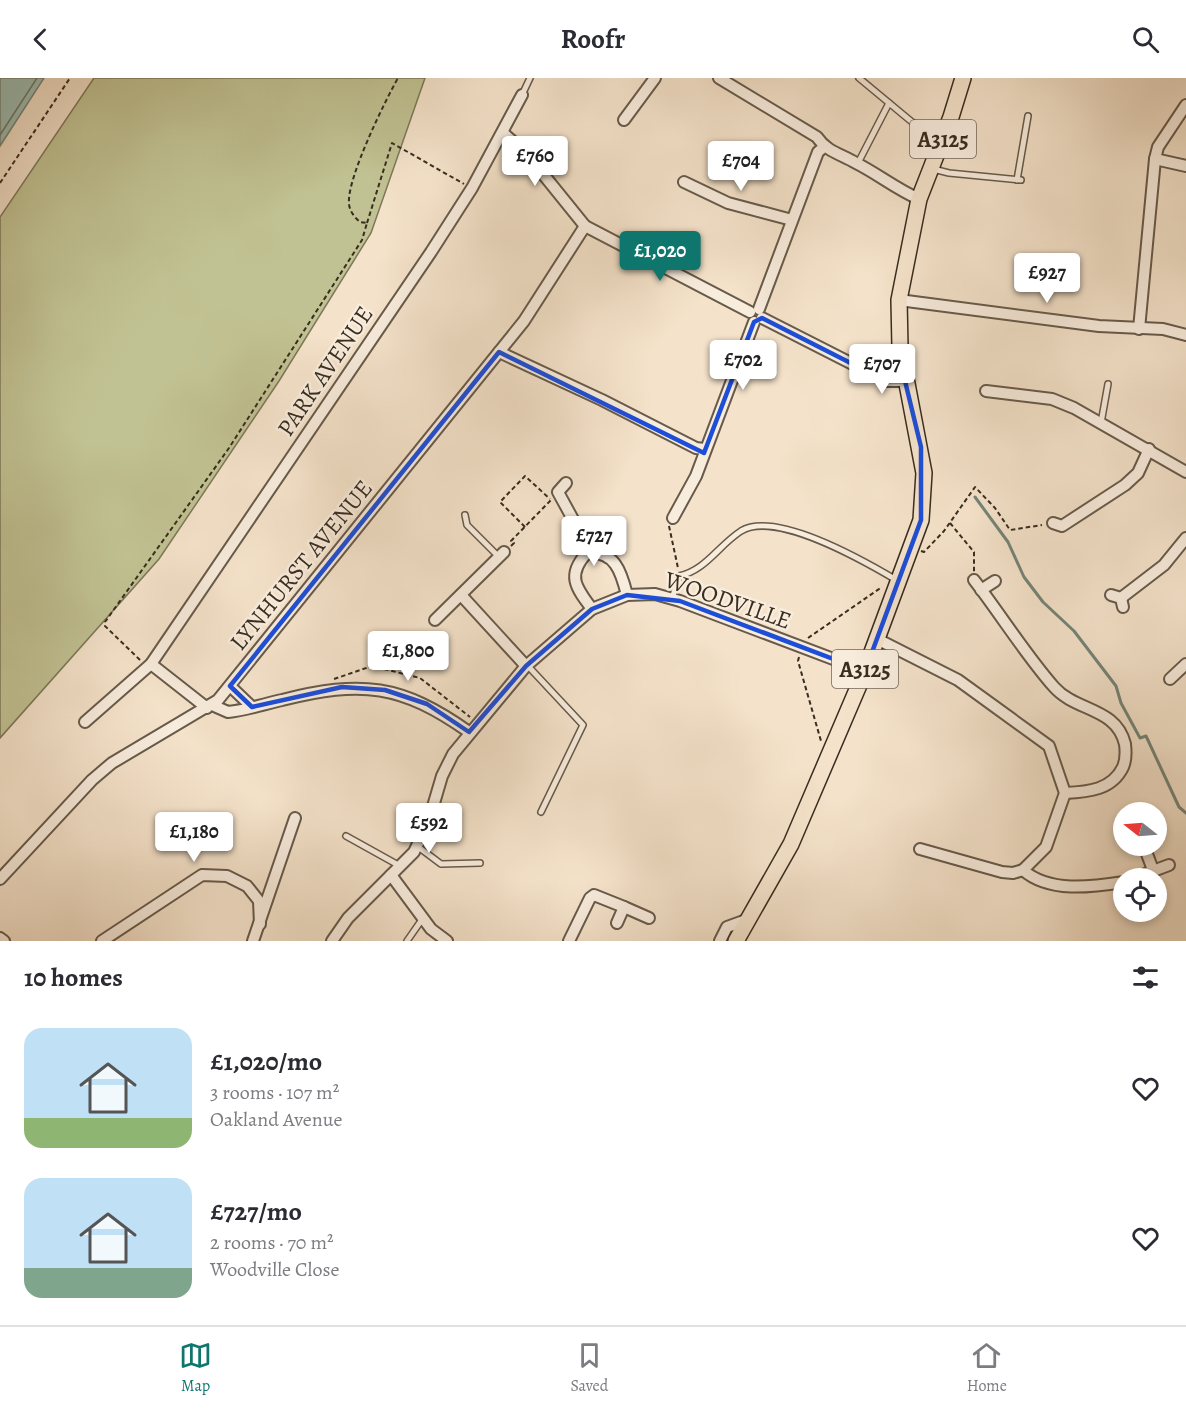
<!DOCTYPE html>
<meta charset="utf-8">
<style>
body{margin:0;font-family:Alegreya,serif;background:#f2f2f3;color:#2b2b33;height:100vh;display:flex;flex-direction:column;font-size:22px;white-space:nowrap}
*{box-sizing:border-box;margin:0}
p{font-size:20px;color:#7c7c81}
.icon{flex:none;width:33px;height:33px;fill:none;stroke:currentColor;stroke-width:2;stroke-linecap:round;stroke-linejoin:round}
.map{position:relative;height:863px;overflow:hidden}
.sheet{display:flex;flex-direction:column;background:#fff;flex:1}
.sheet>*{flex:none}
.needle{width:39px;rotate:287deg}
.controls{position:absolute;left:1113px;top:724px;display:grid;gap:12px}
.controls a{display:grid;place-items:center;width:54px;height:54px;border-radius:50%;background:#fff;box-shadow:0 3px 9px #0003;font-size:30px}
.price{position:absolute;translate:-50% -51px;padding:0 14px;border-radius:6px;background:#fff;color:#222;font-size:20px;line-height:39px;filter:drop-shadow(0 2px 3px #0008)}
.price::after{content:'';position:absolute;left:50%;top:36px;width:18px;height:14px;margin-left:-9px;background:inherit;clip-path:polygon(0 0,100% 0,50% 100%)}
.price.active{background:#0f766e;color:#fff}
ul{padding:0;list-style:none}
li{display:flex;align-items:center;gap:18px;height:150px;padding:0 24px}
li span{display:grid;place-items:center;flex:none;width:168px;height:120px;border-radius:18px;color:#555}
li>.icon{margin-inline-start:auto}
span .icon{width:72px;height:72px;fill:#fffc;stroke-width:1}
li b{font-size:26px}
h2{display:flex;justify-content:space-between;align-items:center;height:72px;padding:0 24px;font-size:26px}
header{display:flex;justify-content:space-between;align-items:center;height:78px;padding:0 24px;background:#fff;font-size:27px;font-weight:600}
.tab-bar{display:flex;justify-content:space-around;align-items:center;height:84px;border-top:2px solid #e1e1e2;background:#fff;font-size:16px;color:#7c7c81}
.tab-bar a{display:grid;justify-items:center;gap:3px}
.tab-bar .active{color:#0f766e}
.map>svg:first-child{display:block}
.green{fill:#c1c293;stroke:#7c7859;stroke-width:1.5}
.water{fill:#9cbeb4;stroke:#748478;stroke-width:1.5}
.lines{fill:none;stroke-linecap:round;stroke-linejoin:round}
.shore{stroke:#6a766a;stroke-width:1.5}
.stream{stroke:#748478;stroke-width:3}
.lane-casing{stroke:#675a4a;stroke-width:8}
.street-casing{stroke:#675a4a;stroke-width:14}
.primary-casing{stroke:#382d1f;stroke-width:18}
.path{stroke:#382d1f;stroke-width:2;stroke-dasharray:4.5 3;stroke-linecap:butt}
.lane{stroke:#f8ecdd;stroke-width:5}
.street{stroke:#f8ecdd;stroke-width:10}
.primary{stroke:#f4e2ca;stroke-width:15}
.marked{fill:none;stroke:#1d4ed8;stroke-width:4.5;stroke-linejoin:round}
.labels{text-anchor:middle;stroke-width:5;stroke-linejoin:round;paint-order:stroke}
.shield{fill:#f8ecdd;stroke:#726658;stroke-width:1.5}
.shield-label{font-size:22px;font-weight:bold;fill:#382d1f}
.street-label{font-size:24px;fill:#382d1f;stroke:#f8ecdd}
</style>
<header><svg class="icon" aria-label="back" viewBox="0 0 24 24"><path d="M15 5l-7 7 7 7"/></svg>Roofr<svg class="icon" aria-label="search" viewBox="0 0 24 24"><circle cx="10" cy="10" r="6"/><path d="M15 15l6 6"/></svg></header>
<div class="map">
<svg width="1186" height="863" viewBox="0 0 1186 863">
<rect width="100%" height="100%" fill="#f4e2ca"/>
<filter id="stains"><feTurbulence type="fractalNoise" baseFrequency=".00333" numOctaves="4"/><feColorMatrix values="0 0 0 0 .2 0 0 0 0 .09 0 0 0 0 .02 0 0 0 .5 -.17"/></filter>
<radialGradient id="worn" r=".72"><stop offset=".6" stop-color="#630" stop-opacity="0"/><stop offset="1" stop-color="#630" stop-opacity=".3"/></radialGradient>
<polygon class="green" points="94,0 425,0 371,155 279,303 159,481 0,660 0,139"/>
<polygon class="water" points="0,0 44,0 0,68"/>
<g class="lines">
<polyline class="shore" points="0,57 37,0"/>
<polyline class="stream" points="975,419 1008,464 1024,499 1043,524 1074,553 1116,608 1121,625 1140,660 1146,658 1179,729 1186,735"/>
<g class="lane-casing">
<g id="lane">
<polyline points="859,0 912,44 941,62"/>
<polyline points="522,17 530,0"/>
<polyline points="858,85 889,25"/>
<polyline points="933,91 949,95 1021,102"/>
<polyline points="1017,102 1028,38"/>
<polyline points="1101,345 1108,306"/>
<polyline points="465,437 467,447 499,479"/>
<path d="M 672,521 L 679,498 C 706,492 718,468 741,453 C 776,432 866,484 898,503"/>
<polyline points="527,587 583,647 541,734"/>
<polyline points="346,758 400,788"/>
<polyline points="417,768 441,786 480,785"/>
<polyline points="407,863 423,840"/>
</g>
</g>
<g class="street-casing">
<g id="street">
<path d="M 719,0 L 817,59 C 827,74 841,76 856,85 C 878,96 896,111 919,121"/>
<polyline points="624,42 655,0"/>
<polyline points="503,55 526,75 585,148 750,234"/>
<polyline points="1155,81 1186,88"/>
<polyline points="684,104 728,125 792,142"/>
<polyline points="899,222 1099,248 1163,251 1186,257"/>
<polyline points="759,231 818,74 824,69"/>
<polyline points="762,240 886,303 905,303"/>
<polyline points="1139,251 1155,81 1158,69 1186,27"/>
<polyline points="499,274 602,322 696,370 704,371"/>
<polyline points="986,313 1052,321 1074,330 1186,394"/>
<polyline points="566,405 558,414 581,456 587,475"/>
<polyline points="673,440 696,398 754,244"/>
<polyline points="1053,445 1062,448 1125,407 1138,395 1149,371"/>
<path d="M 974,502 C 1001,537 1025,576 1054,609 C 1076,634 1116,629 1125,666 C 1126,674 1126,682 1123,689 C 1112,712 1088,714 1065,715"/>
<polyline points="981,512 995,503"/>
<polyline points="461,517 526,588"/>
<polyline points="1111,517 1121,520 1123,529"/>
<polyline points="1121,520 1164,487 1186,460"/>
<path d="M 592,531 C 576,510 566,497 587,475 C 615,473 621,493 627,517"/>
<polyline points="435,542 504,474"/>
<polyline points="877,561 958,602 1049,668 1065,715 1046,769 1023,792"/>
<polyline points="151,586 207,630"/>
<polyline points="1170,601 1186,586"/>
<polyline points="230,608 252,629"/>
<path d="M 212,627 L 228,634 C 247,632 264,626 282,622 C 362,602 401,606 469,654"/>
<polyline points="85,644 151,586 431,174 472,110 522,17"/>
<path d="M 920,771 L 1002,794 L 1013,795 L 1023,792 C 1049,815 1091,809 1124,804"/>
<polyline points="1147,776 1153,792"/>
<polyline points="391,797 431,851 447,863"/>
<polyline points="0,801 92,702 112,685 218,622 524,243 585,148"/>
<polyline points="1132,801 1169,787"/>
<polyline points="624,829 649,840"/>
<polyline points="0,860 4,863"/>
<polyline points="102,863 202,797 227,798 247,808 259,823 260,846"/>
<polyline points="253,863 295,740"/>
<polyline points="332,863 348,840 414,774 429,742 442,698 453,676 526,588 592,531 627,517 655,516 680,523 865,593"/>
<polyline points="569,863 590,820 594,817 624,829 617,845"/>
<polyline points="720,863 727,849 749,841"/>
</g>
</g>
<g class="primary-casing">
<polyline id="primary" points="736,863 791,766 865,593 921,442 924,395 900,269 899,222 919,121 951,39 963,0"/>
</g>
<g class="path">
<polyline points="0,105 70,0"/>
<polyline points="367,145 392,65 464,106"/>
<polyline points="950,445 974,474 974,494"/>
<polyline points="669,448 678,490"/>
<polyline points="525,449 500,424 525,398 550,421"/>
<polyline points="511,468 514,465 511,463 551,422"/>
<polyline points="921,473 924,474 944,453 975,409 995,430 1010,452 1042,447"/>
<polyline points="808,560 882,509"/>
<polyline points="799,579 798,583 821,663"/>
<path d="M 140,582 L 105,548 L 105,544 L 229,370 L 362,162 L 367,145 L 360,144 C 354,139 349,132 349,125 C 347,100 385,23 398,0"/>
<polyline points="334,601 372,588 420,600 470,639"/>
</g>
<use href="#lane" class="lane"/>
<use href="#street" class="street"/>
<use href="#primary" class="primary"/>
</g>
<path class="marked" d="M 762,240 L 886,303 L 905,303 L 921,369 L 921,442 L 865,593 L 680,523 L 627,517 L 592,531 L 526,588 L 469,654 L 427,626 L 385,612 L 342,609 L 252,629 L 230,608 L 499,274 L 704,375 L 754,244 Z"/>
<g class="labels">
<g class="shield">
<rect x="910" y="42" width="66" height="38" rx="4.5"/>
<rect x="832" y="572" width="66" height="38" rx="4.5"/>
</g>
<g class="shield-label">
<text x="943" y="69">A3125</text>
<text x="865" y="599">A3125</text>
</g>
<g class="street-label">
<text transform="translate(325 293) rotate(-56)" y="8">PARK AVENUE</text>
<text transform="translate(301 487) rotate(-51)" y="8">LYNHURST AVENUE</text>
<text transform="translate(728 522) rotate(19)" y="8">WOODVILLE</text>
</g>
</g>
<rect width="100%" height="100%" filter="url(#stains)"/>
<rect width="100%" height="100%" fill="url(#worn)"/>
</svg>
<div class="controls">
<a><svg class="needle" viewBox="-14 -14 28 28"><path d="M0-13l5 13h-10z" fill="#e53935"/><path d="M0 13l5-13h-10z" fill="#7c7c81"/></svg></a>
<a><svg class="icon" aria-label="locate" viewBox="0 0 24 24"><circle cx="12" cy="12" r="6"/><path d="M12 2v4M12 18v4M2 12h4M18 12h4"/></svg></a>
</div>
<b class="price" style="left:535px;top:109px">£760</b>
<b class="price" style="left:741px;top:114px">£704</b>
<b class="price active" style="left:660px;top:204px">£1,020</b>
<b class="price" style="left:1047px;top:226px">£927</b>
<b class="price" style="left:743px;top:313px">£702</b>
<b class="price" style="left:882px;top:317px">£707</b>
<b class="price" style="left:594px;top:489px">£727</b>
<b class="price" style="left:408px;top:604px">£1,800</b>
<b class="price" style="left:429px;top:776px">£592</b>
<b class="price" style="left:194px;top:785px">£1,180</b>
</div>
<section class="sheet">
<h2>10 homes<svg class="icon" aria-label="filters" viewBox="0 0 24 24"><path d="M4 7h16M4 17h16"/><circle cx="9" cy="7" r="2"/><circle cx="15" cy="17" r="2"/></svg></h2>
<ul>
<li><span style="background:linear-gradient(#bfe0f5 75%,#8fb573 0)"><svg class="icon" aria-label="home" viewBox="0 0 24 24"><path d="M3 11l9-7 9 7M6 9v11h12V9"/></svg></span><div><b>£1,020/mo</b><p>3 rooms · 107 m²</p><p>Oakland Avenue</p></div><svg class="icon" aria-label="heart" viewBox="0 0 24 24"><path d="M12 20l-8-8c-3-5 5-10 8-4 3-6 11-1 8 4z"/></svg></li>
<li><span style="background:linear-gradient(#bfe0f5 75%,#7fa58c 0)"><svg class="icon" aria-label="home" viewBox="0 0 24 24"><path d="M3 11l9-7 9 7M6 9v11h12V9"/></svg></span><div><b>£727/mo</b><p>2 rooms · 70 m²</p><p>Woodville Close</p></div><svg class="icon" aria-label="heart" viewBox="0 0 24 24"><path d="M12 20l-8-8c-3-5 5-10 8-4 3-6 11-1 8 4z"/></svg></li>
</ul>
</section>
<nav class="tab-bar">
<a class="active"><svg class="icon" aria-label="map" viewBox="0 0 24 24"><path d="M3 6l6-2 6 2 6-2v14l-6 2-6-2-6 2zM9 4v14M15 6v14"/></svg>Map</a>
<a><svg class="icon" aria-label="saved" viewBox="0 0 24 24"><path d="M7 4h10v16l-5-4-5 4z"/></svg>Saved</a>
<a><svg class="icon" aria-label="home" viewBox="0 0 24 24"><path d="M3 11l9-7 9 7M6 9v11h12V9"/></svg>Home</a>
</nav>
